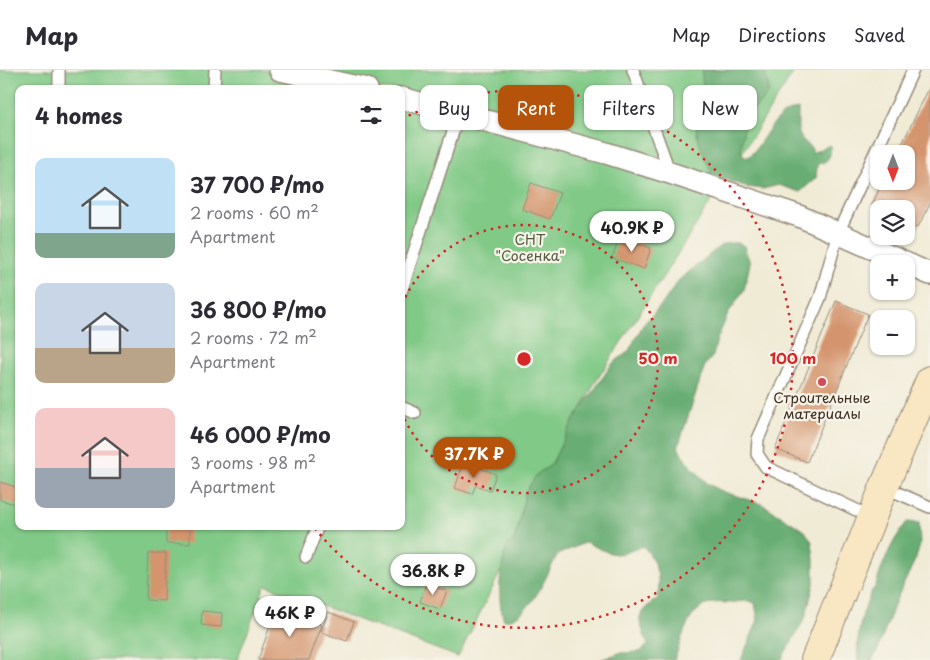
<!DOCTYPE html>
<meta charset="utf-8">
<style>
body{margin:0;font-family:"Playpen Sans",sans-serif;background:#f2f2f3;color:#2b2b33;height:100vh;display:flex;flex-direction:column;font-size:19px;white-space:nowrap}
*{box-sizing:border-box;margin:0}
p{font-size:16px;color:#7c7c81}
.icon{flex:none;width:28px;height:28px;fill:none;stroke:currentColor;stroke-width:2;stroke-linecap:round;stroke-linejoin:round}
.map{position:relative;flex:1;overflow:hidden}
.drawer{position:absolute;left:15px;top:15px;width:390px;height:445px;display:flex;flex-direction:column;background:#fff;border-radius:10px;box-shadow:0 1px 4px #0004}
.drawer>*{flex:none}
.banner{position:absolute;left:420px;top:15px;width:435px;height:45px;display:flex;gap:10px}
.needle{width:32px;rotate:180deg}
.controls{position:absolute;left:870px;top:75px;display:grid;gap:10px}
.controls a{display:grid;place-items:center;width:45px;height:45px;border-radius:10px;background:#fff;box-shadow:0 1px 4px #0004;font-size:25px}
.price{position:absolute;translate:-50% -42px;padding:0 11px;border-radius:18px;background:#fff;color:#222;font-size:16px;line-height:32px;filter:drop-shadow(0 1px 2px #0008)}
.price::after{content:'';position:absolute;left:50%;top:30px;width:15px;height:11px;margin-left:-8px;background:inherit;clip-path:polygon(0 0,100% 0,50% 100%)}
.price.active{background:#b45309;color:#fff}
ul{padding:0;list-style:none}
li{display:flex;align-items:center;gap:15px;height:125px;padding:0 20px}
li span{display:grid;place-items:center;flex:none;width:140px;height:100px;border-radius:10px;color:#555}
li>.icon{margin-inline-start:auto}
span .icon{width:60px;height:60px;fill:#fffc;stroke-width:1}
li b{font-size:21px}
h2{display:flex;justify-content:space-between;align-items:center;height:60px;padding:0 20px;font-size:21px}
.pill{padding:0 18px;border-radius:10px;background:#fff;box-shadow:0 1px 4px #0004;font-size:18px;line-height:45px}
.pill.active{background:#b45309;color:#fff}
header{display:flex;align-items:center;gap:30px;box-sizing:border-box;height:70px;padding:0 25px;background:#fff;border-bottom:1px solid #e1e1e2}
header strong{font-size:24px}
nav{display:flex;gap:28px;margin-inline-start:auto;font-size:18px}
.map>svg:first-child{display:block}
.green{fill:#80c986;stroke:#5e7a52;fill-rule:evenodd}
.forest{fill:#68ad73;stroke:#526c48}
.building{fill:#d4946d}
.lines{fill:none;stroke-linecap:round;stroke-linejoin:round}
.lane-casing{stroke:#968a7a;stroke-width:14}
.street-casing{stroke:#968a7a;stroke-width:24}
.secondary-casing{stroke:#968a7a;stroke-width:30}
.lane{stroke:#fff;stroke-width:11}
.street{stroke:#fff;stroke-width:21}
.secondary{stroke:#f9e7c3;stroke-width:28}
.ring{fill:none;stroke:#d62828;stroke-width:2.5;stroke-dasharray:2.5 5}
.poi-dot{fill:#d1495b;stroke:#f7f3e8;stroke-width:2}
.labels{text-anchor:middle;stroke-width:4.5;stroke-linejoin:round;paint-order:stroke}
.park-label{font-size:14px;fill:#505a3d;stroke:#f7f3e8}
.poi-label{font-size:14px;fill:#3b2a1e;stroke:#f7f3e8}
.centre{fill:#d62828;stroke:#f7f3e8;stroke-width:2.5}
.ring-label{font-size:15px;text-anchor:middle;font-weight:bold;fill:#d62828;stroke:#f7f3e8;stroke-width:4.5;stroke-linejoin:round;paint-order:stroke}
</style>
<header>
<strong>Map</strong>
<nav><a>Map</a><a>Directions</a><a>Saved</a></nav>
</header>
<div class="map">
<svg width="930" height="590" viewBox="0 0 930 590">
<rect width="100%" height="100%" fill="#f7f3e8"/>
<filter id="ink" filterUnits="userSpaceOnUse"><feTurbulence type="fractalNoise" baseFrequency=".02" numOctaves="2"/><feDisplacementMap in="SourceGraphic" scale="10" xChannelSelector="R" yChannelSelector="G"/><feConvolveMatrix kernelMatrix="1 2 1 2 8 2 1 2 1" color-interpolation-filters="sRGB"/></filter>
<filter id="wash" filterUnits="userSpaceOnUse"><feTurbulence type="fractalNoise" baseFrequency=".0096" numOctaves="4" result="noise"/><feDisplacementMap in="SourceGraphic" scale="20" xChannelSelector="R" yChannelSelector="G"/><feGaussianBlur stdDeviation="1.12" result="paint"/><feColorMatrix in="noise" values="0 0 0 0 0 0 0 0 0 0 0 0 0 0 0 0 0 1.4 0 .05"/><feComposite in="paint" operator="in"/></filter>
<g filter="url(#wash)">
<rect width="100%" height="100%" fill="#f0ebd5"/>
<path class="green" d="M 0,0 L 795,0 L 593,316 L 458,587 L 265,515 L 237,590 L 0,590 ZM 19,19 L 401,19 L 401,456 L 19,456 Z"/>
<g class="forest">
<path d="M 702,0 L 763,0 L 768,12 L 769,21 L 765,28 L 745,49 L 741,80 L 743,85 L 748,87 C 766,72 771,43 798,39 C 798,60 795,65 812,79 L 812,83 L 830,75 C 832,83 829,93 819,93 L 817,96 L 816,108 L 800,122 L 779,115 L 763,119 L 747,117 L 713,105 C 705,87 693,66 697,46 C 699,38 704,30 704,23 C 704,15 701,8 702,0 Z"/>
<path d="M 728,173 L 738,173 L 744,176 L 750,193 L 744,220 L 729,242 L 717,269 L 713,286 L 705,295 L 678,377 L 686,391 L 708,414 L 724,422 L 762,434 L 805,461 L 812,472 L 814,489 L 814,514 L 805,548 L 781,590 L 741,590 L 758,550 L 755,533 C 745,529 739,532 729,533 C 724,533 718,532 713,533 C 686,538 683,569 674,590 L 600,590 L 619,583 L 640,582 L 648,575 C 639,548 632,547 658,528 C 660,508 657,491 643,476 C 613,488 615,486 586,472 L 557,485 C 547,504 530,550 504,550 C 496,526 500,497 508,474 L 514,471 L 518,457 L 525,423 L 537,404 L 551,395 L 573,351 L 612,294 L 628,282 L 643,255 L 663,233 L 679,210 L 720,176 Z"/>
<path d="M 907,452 L 919,453 L 920,475 L 916,488 L 896,530 L 877,582 L 872,590 L 858,590 C 856,568 861,545 870,525 C 871,521 874,519 876,515 C 883,492 892,471 907,452 Z"/>
</g>
<g id="blocks">
<g class="building">
<polygon points="930,16 930,133 918,157 906,152 906,139 880,139 872,135 883,111 906,111 906,84 897,84"/>
<polygon points="531,113 560,123 550,149 522,139"/>
<polygon points="620,167 651,178 644,199 612,188"/>
<polygon points="836,231 868,244 807,392 775,379"/>
<polygon points="464,392 496,404 490,421 476,415 472,424 455,418"/>
<polygon points="0,412 19,418 19,435 0,430"/>
<polygon points="166,456 190,456 190,474 166,473"/>
<polygon points="148,483 166,483 164,531 146,530"/>
<polygon points="426,514 447,521 440,539 420,532"/>
<polygon points="276,539 322,555 309,590 258,590"/>
<polygon points="202,541 222,543 221,557 201,555"/>
<polygon points="328,542 354,552 347,571 321,562"/>
</g>
</g>
</g>
<g filter="url(#ink)">
<use href="#blocks" fill-opacity="0" stroke="#968a7a" stroke-width="1"/>
<g class="lines">
<g class="lane-casing">
<g id="lane">
<polyline points="633,0 670,103"/>
<polyline points="59,19 59,0"/>
<polyline points="214,19 215,0"/>
<polyline points="401,222 459,43"/>
<polyline points="401,337 415,343"/>
<polyline points="884,417 930,437"/>
<polyline points="871,447 766,397 757,384 758,369 820,228 838,163 913,0"/>
<polyline points="306,487 318,456"/>
</g>
</g>
<g class="street-casing">
<g id="street">
<polyline points="280,0 367,19"/>
<polyline points="401,28 606,83 670,103 799,146 930,204"/>
</g>
</g>
<g class="secondary-casing">
<polyline id="secondary" points="815,590 884,417 930,310"/>
</g>
<use href="#lane" class="lane"/>
<use href="#street" class="street"/>
<use href="#secondary" class="secondary"/>
</g>
</g>
<g class="ring">
<path d="M402 234A134 134 0 1 1 402 344"/>
<path d="M402 49A269 269 0 1 1 313 456"/>
</g>
<circle class="poi-dot" cx="822" cy="312" r="5"/>
<g class="labels">
<g class="park-label">
<text x="530" y="175">СНТ<tspan x="530" dy="16">"Сосенка"</tspan></text>
</g>
<g class="poi-label">
<text x="822" y="333">Строительные<tspan x="822" dy="16">материалы</tspan></text>
</g>
</g>
<circle cx="524" cy="289" r="8" class="centre"/>
<g class="ring-label">
<text x="658" y="294">50 m</text>
<text x="793" y="294">100 m</text>
</g>
</svg>
<div class="controls">
<a><svg class="needle" viewBox="-14 -14 28 28"><path d="M0-13l5 13h-10z" fill="#e53935"/><path d="M0 13l5-13h-10z" fill="#7c7c81"/></svg></a>
<a><svg class="icon" aria-label="layers" viewBox="0 0 24 24"><path d="M12 4l9 5-9 5-9-5zM3 14l9 5 9-5"/></svg></a>
<a>+</a>
<a>−</a>
</div>
<b class="price" style="left:632px;top:183px">40.9K ₽</b>
<b class="price active" style="left:474px;top:409px">37.7K ₽</b>
<b class="price" style="left:433px;top:526px">36.8K ₽</b>
<b class="price" style="left:290px;top:568px">46K ₽</b>
<div class="banner">
<a class="pill">Buy</a>
<a class="pill active">Rent</a>
<a class="pill">Filters</a>
<a class="pill">New</a>
</div>
<section class="drawer">
<h2>4 homes<svg class="icon" aria-label="filters" viewBox="0 0 24 24"><path d="M4 7h16M4 17h16"/><circle cx="9" cy="7" r="2"/><circle cx="15" cy="17" r="2"/></svg></h2>
<ul>
<li><span style="background:linear-gradient(#bfe0f5 75%,#7fa58c 0)"><svg class="icon" aria-label="home" viewBox="0 0 24 24"><path d="M3 11l9-7 9 7M6 9v11h12V9"/></svg></span><div><b>37 700 ₽/mo</b><p>2 rooms · 60 m²</p><p>Apartment</p></div></li>
<li><span style="background:linear-gradient(#c9d6e8 65%,#b9a48a 0)"><svg class="icon" aria-label="home" viewBox="0 0 24 24"><path d="M3 11l9-7 9 7M6 9v11h12V9"/></svg></span><div><b>36 800 ₽/mo</b><p>2 rooms · 72 m²</p><p>Apartment</p></div></li>
<li><span style="background:linear-gradient(#f6c9c9 60%,#9aa5b1 0)"><svg class="icon" aria-label="home" viewBox="0 0 24 24"><path d="M3 11l9-7 9 7M6 9v11h12V9"/></svg></span><div><b>46 000 ₽/mo</b><p>3 rooms · 98 m²</p><p>Apartment</p></div></li>
</ul>
</section>
</div>
